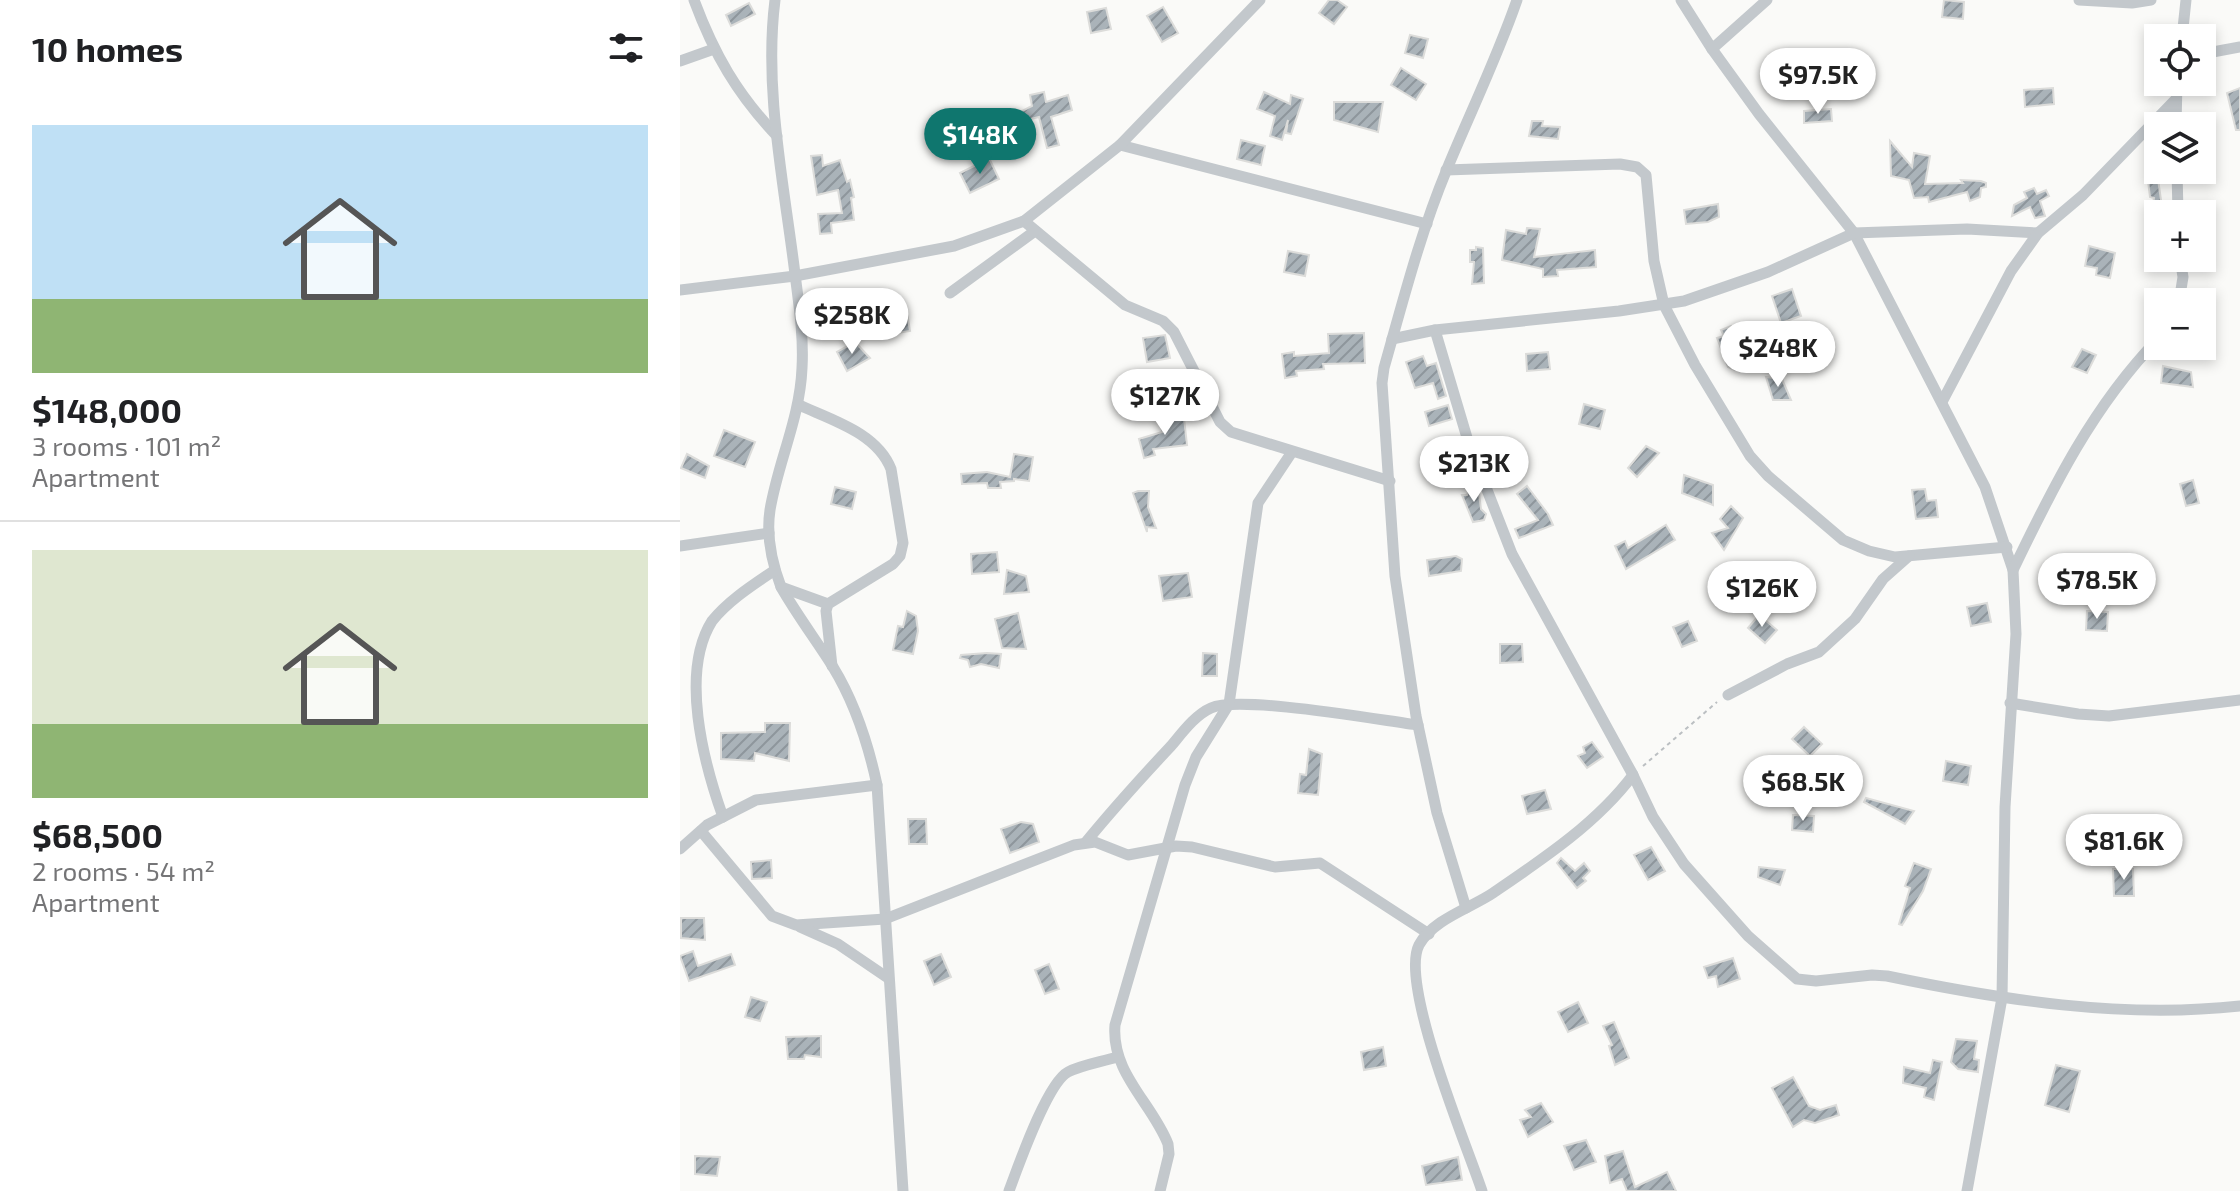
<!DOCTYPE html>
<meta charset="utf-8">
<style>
body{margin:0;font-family:"Exo 2",sans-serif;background:#f2f2f2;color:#202124;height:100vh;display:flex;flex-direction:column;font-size:30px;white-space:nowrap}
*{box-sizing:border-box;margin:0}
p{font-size:26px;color:#757577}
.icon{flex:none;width:44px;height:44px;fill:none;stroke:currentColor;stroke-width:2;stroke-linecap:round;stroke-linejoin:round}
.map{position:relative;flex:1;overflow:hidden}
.drawer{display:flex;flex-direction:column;background:#fff;width:680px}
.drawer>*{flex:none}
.controls{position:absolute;left:1464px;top:24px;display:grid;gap:16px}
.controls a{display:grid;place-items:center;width:72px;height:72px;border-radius:0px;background:#fff;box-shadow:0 4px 12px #0003;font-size:40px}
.price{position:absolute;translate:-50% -68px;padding:0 18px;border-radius:28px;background:#fff;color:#222;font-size:26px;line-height:52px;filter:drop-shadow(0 2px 4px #0008)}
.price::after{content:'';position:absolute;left:50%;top:48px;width:24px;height:18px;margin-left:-12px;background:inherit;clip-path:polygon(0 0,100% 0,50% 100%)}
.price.selected{background:#0f766e;color:#fff}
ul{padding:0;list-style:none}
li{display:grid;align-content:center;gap:16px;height:424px;padding:0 32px}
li+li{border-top:2px solid #e0e0e0}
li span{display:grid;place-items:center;height:248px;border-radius:0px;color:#555}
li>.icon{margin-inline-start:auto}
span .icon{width:144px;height:144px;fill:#fffc;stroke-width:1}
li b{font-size:34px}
h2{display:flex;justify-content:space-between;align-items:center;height:96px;padding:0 32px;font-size:34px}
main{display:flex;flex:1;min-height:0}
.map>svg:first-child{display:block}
.building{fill:url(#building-hatch);stroke:#dcdcda;stroke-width:2}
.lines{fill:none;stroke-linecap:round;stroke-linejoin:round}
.path{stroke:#bbbfc2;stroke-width:2;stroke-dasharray:4 4;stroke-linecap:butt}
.minor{stroke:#c3c8cc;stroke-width:11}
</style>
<main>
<section class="drawer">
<h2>10 homes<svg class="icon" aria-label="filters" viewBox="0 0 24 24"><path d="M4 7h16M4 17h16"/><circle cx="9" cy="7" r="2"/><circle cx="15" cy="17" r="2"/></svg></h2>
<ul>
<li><span style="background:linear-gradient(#bfe0f5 70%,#8fb573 0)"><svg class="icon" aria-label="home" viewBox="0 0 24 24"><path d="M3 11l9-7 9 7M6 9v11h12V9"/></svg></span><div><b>$148,000</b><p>3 rooms · 101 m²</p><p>Apartment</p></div></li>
<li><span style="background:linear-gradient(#dfe7d0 70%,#8fb573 0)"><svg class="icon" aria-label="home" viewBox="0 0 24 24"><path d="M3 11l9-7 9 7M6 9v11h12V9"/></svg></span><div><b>$68,500</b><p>2 rooms · 54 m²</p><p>Apartment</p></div></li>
</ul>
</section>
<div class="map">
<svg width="1560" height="1191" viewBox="0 0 1560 1191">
<defs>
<pattern id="building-hatch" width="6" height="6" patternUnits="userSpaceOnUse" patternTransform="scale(2)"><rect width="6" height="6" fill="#aab3b9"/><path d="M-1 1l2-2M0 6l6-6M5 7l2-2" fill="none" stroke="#8e969c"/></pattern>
</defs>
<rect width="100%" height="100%" fill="#fafaf8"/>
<g class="building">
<polygon points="649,0 657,0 667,7 654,24 639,13"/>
<polygon points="1264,0 1284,2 1283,19 1262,17"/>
<polygon points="69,3 75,14 51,26 46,15"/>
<polygon points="483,7 498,33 482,42 467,16"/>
<polygon points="426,8 431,29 411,33 407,12"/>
<polygon points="730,35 748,39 743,58 725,53"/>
<polygon points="721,68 746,84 736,100 711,85"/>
<polygon points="1373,88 1374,104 1345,107 1344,90"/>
<polygon points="1560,88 1560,130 1556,130 1547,93"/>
<polygon points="364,92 366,102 388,95 392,110 371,117 379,145 367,148 359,117 334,123 341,140 328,151 317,124 352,106 350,95"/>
<polygon points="584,92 610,104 611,95 623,99 611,134 606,133 608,120 602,140 590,136 595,116 577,109"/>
<polygon points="654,102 703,102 698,132 654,120"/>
<polygon points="1151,109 1152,121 1124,123 1124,111"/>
<polygon points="852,121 863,121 862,126 880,127 878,139 849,136"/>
<polygon points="561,140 585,146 581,165 557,159"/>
<polygon points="1210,141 1232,167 1234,153 1250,156 1245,184 1283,183 1281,180 1301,181 1306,183 1306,187 1301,188 1300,197 1290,201 1287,192 1249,202 1248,197 1234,198 1229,180 1211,176"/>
<polygon points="142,155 143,166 160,160 167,182 170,180 174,197 171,198 174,220 151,223 152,233 140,234 138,214 162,213 158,190 137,195 131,156"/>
<polygon points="306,160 310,160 319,179 290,193 280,173"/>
<polygon points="1478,179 1483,214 1471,214 1474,198 1470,197 1468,181"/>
<polygon points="1354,188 1357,194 1366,190 1369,196 1360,201 1365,216 1355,218 1350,207 1332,216 1334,205 1347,198 1344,192"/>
<polygon points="1038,204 1039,217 1028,222 1006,224 1004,210"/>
<polygon points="847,228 860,229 854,257 915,250 916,267 877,270 878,276 863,277 863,269 822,260 826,230 846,234"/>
<polygon points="1409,246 1435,253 1430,278 1416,275 1417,268 1405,266"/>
<polygon points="796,247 803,248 804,283 792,284 794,262 790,262 790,250 796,250"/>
<polygon points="608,251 629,255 625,276 604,272"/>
<polygon points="1112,289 1121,316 1101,323 1092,296"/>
<polygon points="227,312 230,331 205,335 203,326"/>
<polygon points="1051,326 1061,345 1050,350 1060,362 1060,367 1055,370 1048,367 1037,338 1044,336 1041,330"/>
<polygon points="684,333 685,363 643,364 644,369 616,371 617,376 605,378 602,354 614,352 614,356 649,353 648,334"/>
<polygon points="485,335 490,358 467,362 463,338"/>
<polygon points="175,342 190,358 167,371 157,352"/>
<polygon points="1402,349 1416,355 1407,373 1392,367"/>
<polygon points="868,352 870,369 847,371 846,354"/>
<polygon points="743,356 747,366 756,363 766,396 758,399 753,383 735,388 726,362"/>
<polygon points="1483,366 1511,372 1513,387 1481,383"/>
<polygon points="1086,377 1102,379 1111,400 1093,400"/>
<polygon points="904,404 925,410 920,429 899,424"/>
<polygon points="768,405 772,419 749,426 745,412"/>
<polygon points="504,418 507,445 473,449 475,455 464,458 459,439 482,432 481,421"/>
<polygon points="44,430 75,442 65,467 34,456"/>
<polygon points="966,446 979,453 957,477 948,468"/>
<polygon points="7,454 29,466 25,478 1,468"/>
<polygon points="334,454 353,457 349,481 334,479 334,481 320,482 321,488 308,488 307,483 282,484 281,474 307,472 330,477"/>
<polygon points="1004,475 1033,485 1033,505 1002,493"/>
<polygon points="1513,480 1519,503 1506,506 1500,484"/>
<polygon points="792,481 799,493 801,509 806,514 804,520 793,522 782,495 787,495"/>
<polygon points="847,486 868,514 873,525 839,538 835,529 858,520 837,494"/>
<polygon points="155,487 176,492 172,509 151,504"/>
<polygon points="1245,489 1247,501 1256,500 1258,517 1236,519 1232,490"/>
<polygon points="458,491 469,491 468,507 476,528 467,527 467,532 453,493"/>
<polygon points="1051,506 1063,518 1044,550 1032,533 1048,528 1040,519"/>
<polygon points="986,525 995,540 946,569 935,546 945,541 948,548"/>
<polygon points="317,552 319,572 292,574 291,554"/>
<polygon points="776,556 782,559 781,571 749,576 747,560"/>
<polygon points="327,570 346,576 349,592 324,594"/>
<polygon points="508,573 512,597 483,601 479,576"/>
<polygon points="1307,603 1311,622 1291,626 1287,607"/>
<polygon points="227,611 236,616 238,631 233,654 213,650 218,626 223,627"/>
<polygon points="1407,611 1428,612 1427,631 1406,630"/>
<polygon points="338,613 346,649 322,648 315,619"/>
<polygon points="1079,615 1097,630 1085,643 1068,628"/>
<polygon points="1008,621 1017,641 1002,647 993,627"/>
<polygon points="820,644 842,644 843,662 820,663"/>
<polygon points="307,653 321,654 319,668 301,664 290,667 288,660 280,658 281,655"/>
<polygon points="523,653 537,654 537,676 522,676"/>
<polygon points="85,723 110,723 109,761 75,753 74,761 41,759 41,733 85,732"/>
<polygon points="1124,727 1142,744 1130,756 1112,739"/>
<polygon points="912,742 923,757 907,768 898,756 905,753 903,747"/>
<polygon points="629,749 642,754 638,795 618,793 620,774 626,775"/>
<polygon points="1266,761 1291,766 1288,785 1263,781"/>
<polygon points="865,790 871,809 847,814 842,796"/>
<polygon points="1186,798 1234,811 1225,824 1184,802"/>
<polygon points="1113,815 1134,816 1133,832 1112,830"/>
<polygon points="228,819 246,819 247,844 229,844"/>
<polygon points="341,822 353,824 359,842 330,853 321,829"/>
<polygon points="971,847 985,871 968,880 954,855"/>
<polygon points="881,858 895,871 904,863 910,871 903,878 906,881 897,888 877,863"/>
<polygon points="91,860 92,878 72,879 71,862"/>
<polygon points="1234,863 1251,869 1243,891 1222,925 1219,924 1230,888 1225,886"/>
<polygon points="1079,867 1105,870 1100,885 1078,877"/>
<polygon points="1433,869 1453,869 1454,896 1434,896"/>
<polygon points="1,918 24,918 25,940 1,938"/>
<polygon points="13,951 18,966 51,954 55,965 9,981 0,956"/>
<polygon points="261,954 271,977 254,985 244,961"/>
<polygon points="1053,958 1060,979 1038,987 1036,976 1028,978 1024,967"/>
<polygon points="369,964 379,989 365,994 355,970"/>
<polygon points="71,997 87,1002 80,1021 65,1017"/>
<polygon points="898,1002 908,1023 888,1032 878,1012"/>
<polygon points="934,1022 949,1058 935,1065 929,1046 932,1045 923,1026"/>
<polygon points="141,1036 141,1057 125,1055 124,1059 108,1059 106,1037"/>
<polygon points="1276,1039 1297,1041 1294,1059 1299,1060 1298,1072 1278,1069 1271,1062"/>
<polygon points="703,1047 706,1066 684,1070 681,1052"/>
<polygon points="1253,1060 1262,1062 1254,1100 1244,1097 1246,1088 1223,1083 1224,1067 1250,1073"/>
<polygon points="1376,1065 1400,1071 1389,1112 1365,1105"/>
<polygon points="1113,1077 1129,1106 1140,1110 1156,1105 1159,1115 1135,1123 1124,1120 1113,1127 1092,1088"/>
<polygon points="861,1103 873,1122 848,1137 840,1120 851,1117 845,1110"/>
<polygon points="906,1140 916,1162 894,1170 884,1146"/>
<polygon points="943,1151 955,1187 987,1172 996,1191 947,1191 942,1179 930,1183 925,1156"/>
<polygon points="15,1156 40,1157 37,1176 15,1174"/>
<polygon points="778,1157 782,1180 746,1185 742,1166"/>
</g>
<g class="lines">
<polyline class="path" points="963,766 1037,702"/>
<g class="minor">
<path d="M 14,0 C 34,54 57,94 97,136"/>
<path d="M 95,0 C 84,87 103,179 114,266 C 118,299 124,334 122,368 C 120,418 98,462 90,510 C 86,536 92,563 101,587 C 117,615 136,640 153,667 C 175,703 188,743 197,785 L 223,1191"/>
<polyline points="1001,0 1032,49 1079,114 1174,233 1305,487 1333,570 1336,634 1325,807 1322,998 1287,1191"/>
<polyline points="1399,0 1452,3 1471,0"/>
<polyline points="1502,38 1506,0"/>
<polyline points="1032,49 1087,0"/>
<polyline points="1522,54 1560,47"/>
<polyline points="0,61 34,49"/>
<polyline points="1496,126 1497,82"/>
<polyline points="440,145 747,224"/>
<polyline points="766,170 940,164 957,167 966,175 974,261 984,305 1015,365 1070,456 1088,476 1163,540 1189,551 1215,557 1327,547"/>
<polyline points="1497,170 1498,214"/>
<polyline points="344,221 445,305 483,321 494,332 540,422 551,432 710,481"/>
<polyline points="0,290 115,276 274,246 344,221 440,145 580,0"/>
<polyline points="270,293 355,231"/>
<polyline points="1499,302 1503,277 1500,258"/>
<path d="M 755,330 L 788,441 L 832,554 L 953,775 L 973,817 L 1004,864 L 1068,936 L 1117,979 L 1136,981 L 1192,975 L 1207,976 C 1322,1000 1442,1019 1560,1006"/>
<polyline points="712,339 755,330 939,311 1004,301 1088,272 1174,233 1287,229 1358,233"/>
<polyline points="1262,402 1331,271 1358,233 1403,195 1496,99"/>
<path d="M 119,405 C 152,420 197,433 211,469 L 223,543 L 220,556 L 213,564 L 148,604 L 146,611 L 152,666"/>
<polyline points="0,546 89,533"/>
<path d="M 1333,570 C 1373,487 1413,406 1478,339"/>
<polyline points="101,587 148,604"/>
<polyline points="1048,695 1107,664 1139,652 1175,619 1203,579 1229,556"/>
<polyline points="1330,703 1398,714 1429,716 1560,700"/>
<path d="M 43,817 C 23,761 0,672 32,621 C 49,600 73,585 95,570"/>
<polyline points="21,831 92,916 116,925 205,919 394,845 415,842 448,855 496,846 512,847 595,867 640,863 749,934"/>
<path d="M 406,842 C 433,809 462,777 491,746 C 502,733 515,715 531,708 C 560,695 699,720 738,725"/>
<polyline points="0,849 27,825 76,800 197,785"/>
<path d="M 786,908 L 757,813 L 736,716 L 715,576 L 702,383 L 704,368 C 723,301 740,234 767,169 C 790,113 817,58 837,0"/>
<polyline points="120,927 158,944 208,978"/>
<path d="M 329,1191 C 338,1167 367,1083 388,1072 C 402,1065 421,1062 437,1057"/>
<path d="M 480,1191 L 489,1154 L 488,1144 C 472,1103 431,1073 435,1025 L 505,785 L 516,757 L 549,704 L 578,503 L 612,452"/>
<path d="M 802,1191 C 787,1146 719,984 739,945 C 753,919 791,908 813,893 C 863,859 917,823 953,775"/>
</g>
</g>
</svg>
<div class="controls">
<a><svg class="icon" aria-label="locate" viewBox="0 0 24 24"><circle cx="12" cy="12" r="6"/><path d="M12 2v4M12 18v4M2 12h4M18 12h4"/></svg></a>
<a><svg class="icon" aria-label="layers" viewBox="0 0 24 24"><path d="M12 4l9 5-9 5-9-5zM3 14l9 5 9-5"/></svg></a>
<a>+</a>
<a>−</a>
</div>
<b class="price" style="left:1138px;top:116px">$97.5K</b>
<b class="price selected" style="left:300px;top:176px">$148K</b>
<b class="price" style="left:172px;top:356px">$258K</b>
<b class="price" style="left:1098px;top:389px">$248K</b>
<b class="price" style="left:485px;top:437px">$127K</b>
<b class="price" style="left:794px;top:504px">$213K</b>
<b class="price" style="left:1417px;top:621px">$78.5K</b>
<b class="price" style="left:1082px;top:629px">$126K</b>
<b class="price" style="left:1123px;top:823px">$68.5K</b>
<b class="price" style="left:1444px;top:882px">$81.6K</b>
</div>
</main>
